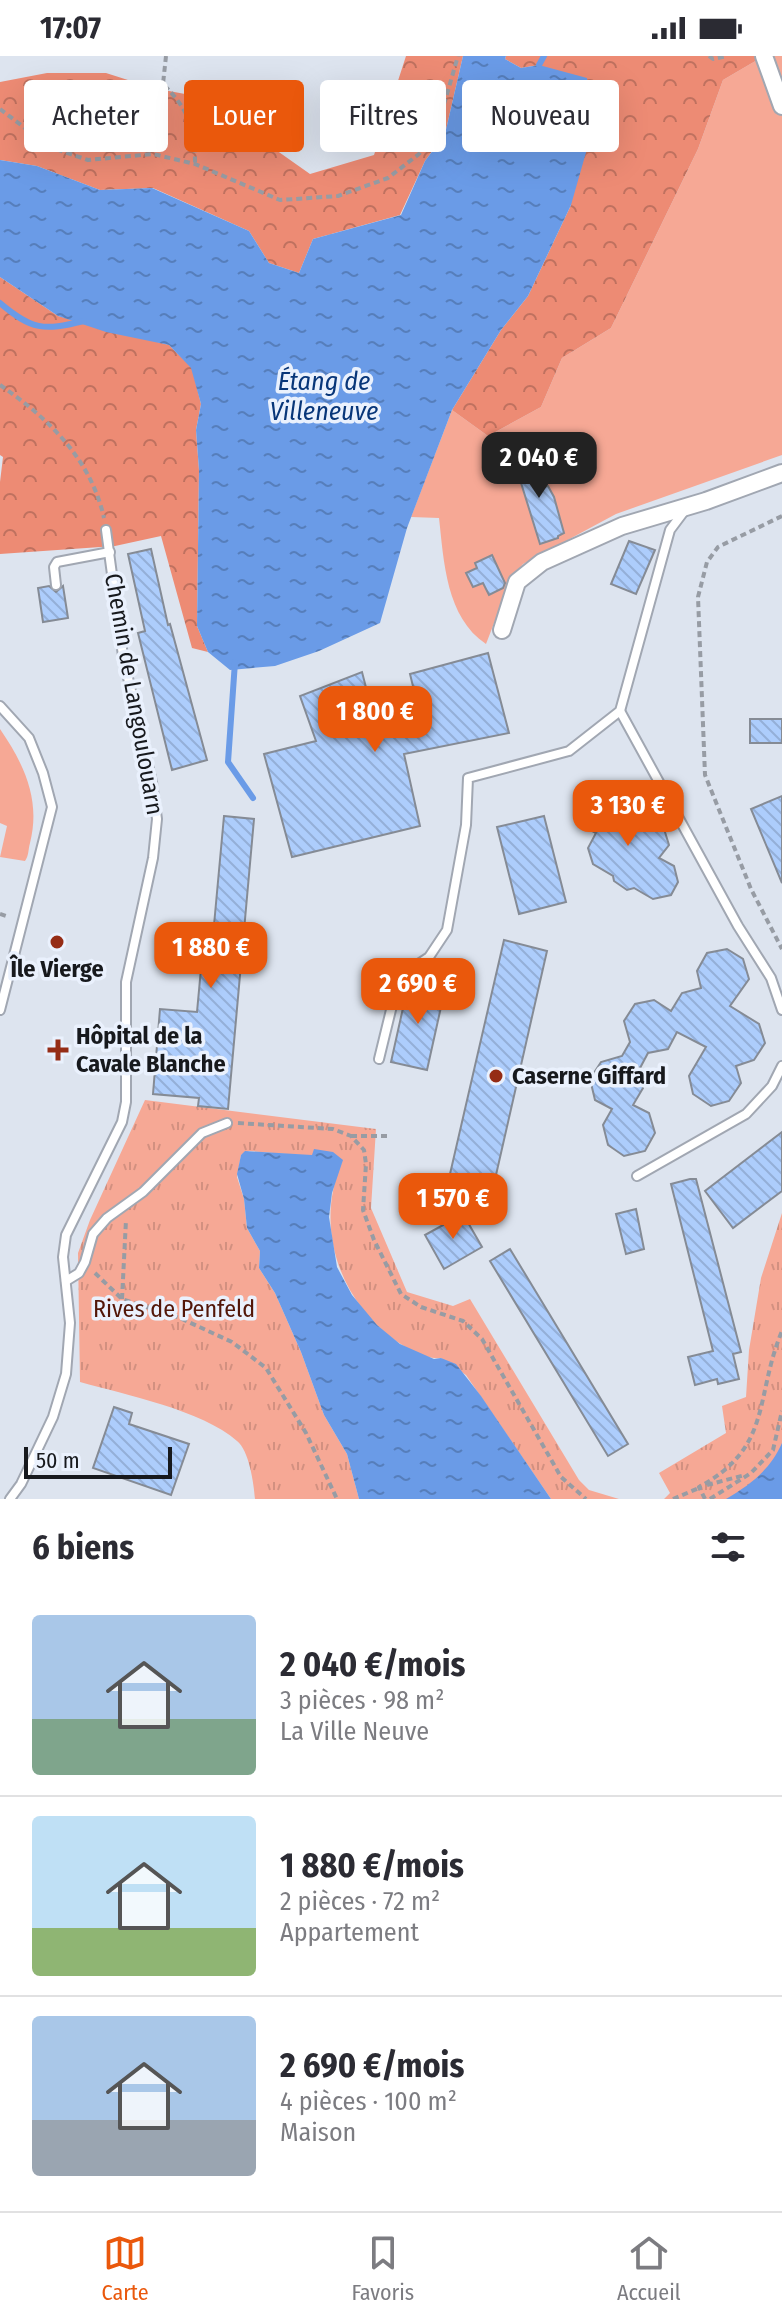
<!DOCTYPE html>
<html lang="fr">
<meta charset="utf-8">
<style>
body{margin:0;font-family:"Fira Sans Condensed",sans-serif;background:#f7f7f7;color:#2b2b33;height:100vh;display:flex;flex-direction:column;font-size:30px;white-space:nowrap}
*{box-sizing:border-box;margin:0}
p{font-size:26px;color:#7c7c81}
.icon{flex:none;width:44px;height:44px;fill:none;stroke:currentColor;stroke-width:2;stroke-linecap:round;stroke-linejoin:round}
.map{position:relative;height:1443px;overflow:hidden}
.side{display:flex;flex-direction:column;background:#fff;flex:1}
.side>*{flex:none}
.hud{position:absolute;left:24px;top:24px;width:734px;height:72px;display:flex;gap:16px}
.scale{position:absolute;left:24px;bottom:20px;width:148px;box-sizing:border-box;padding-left:8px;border:4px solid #17191d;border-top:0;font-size:22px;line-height:28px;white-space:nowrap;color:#17191d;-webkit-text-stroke:6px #eaf1fd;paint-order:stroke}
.price{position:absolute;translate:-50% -68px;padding:0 18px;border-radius:16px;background:#ea580c;color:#fff;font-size:26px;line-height:52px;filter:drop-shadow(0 2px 4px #0008)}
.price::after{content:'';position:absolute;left:50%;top:48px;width:24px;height:18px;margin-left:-12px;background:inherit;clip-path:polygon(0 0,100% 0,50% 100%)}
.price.active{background:#222;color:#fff}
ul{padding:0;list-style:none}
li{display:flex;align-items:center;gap:24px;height:200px;padding:0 32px}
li+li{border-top:2px solid #e1e1e2}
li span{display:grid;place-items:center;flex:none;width:224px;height:160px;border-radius:8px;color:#555}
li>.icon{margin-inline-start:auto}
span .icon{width:96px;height:96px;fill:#fffc;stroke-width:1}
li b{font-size:34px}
h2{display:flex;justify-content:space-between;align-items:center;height:96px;padding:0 32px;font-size:34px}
.pill{padding:0 28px;border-radius:8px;background:#fff;box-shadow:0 8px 32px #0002;font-size:28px;line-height:72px}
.pill.active{background:#ea580c;color:#fff}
.status{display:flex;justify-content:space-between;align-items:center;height:56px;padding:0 40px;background:#fff;direction:ltr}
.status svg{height:22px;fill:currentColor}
.tabs{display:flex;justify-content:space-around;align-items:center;height:112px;border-top:2px solid #e1e1e2;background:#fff;font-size:22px;color:#7c7c81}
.tabs a{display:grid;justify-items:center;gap:4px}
.tabs .active{color:#ea580c}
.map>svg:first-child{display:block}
.grass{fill:#f6a895}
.forest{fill:url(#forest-crowns)}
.park{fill:url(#park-tufts)}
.water{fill:url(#water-ripples)}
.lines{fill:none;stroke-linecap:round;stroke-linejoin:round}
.stream{stroke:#6a9be7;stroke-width:6}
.building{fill:url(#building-back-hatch);stroke:#858b95;stroke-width:2}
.service-casing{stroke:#a1a7b2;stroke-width:12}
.minor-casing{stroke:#a1a7b2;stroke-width:20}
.path{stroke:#979ca4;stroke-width:4;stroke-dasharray:6 4;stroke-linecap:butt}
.service{stroke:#fff;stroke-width:8}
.minor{stroke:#fff;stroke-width:16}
.poi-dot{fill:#952c15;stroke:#eaf1fd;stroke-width:3}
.labels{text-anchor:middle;stroke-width:7;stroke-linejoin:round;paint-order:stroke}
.street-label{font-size:24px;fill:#17191d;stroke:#eaf1fd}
.poi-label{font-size:24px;font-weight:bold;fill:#17191d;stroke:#eaf1fd;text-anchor:start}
.park-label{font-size:24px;fill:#521608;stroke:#eaf1fd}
.water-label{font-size:26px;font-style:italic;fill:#083679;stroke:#eaf1fd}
</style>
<div class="status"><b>17:07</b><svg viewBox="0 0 49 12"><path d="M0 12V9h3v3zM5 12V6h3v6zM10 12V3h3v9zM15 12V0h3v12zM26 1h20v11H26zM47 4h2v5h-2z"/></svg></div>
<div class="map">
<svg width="782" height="1443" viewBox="0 0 782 1443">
<defs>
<pattern id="forest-crowns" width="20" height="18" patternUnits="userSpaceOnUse" patternTransform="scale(2)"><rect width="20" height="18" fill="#ed8b74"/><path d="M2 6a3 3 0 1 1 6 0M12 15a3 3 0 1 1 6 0" fill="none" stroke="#bf715f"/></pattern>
<pattern id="park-tufts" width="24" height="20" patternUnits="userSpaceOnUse" patternTransform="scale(2)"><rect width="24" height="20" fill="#f6a895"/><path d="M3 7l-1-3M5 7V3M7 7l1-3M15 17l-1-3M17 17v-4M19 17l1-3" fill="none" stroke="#d29080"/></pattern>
<pattern id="water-ripples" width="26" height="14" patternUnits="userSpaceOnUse" patternTransform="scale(2)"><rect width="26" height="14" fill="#6a9be7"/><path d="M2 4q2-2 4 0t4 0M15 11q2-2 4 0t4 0" fill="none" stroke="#567ebb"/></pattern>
<pattern id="building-back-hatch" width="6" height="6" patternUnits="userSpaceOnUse" patternTransform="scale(2)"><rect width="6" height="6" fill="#adcdfc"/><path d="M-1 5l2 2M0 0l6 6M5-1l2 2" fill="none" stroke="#94afd8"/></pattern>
</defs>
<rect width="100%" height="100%" fill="#dde4ef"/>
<g class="grass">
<path d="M 764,0 L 782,0 L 782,399 L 616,458 L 523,508 L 511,523 L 486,588 C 446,561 444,506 439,462 L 411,461 L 452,354 L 488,380 L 541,351 L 562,302 L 611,272 L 698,93 L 723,24 Z"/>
<path d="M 0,673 C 24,708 41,744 30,787 C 28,794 29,799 25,805 L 0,801 L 7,770 L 0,767 Z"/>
</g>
<g class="forest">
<polygon points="406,0 463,0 445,78 425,105 400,159 313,183 299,217 269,207 249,175 153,132 100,134 37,110 0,104 0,26 47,17 106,17 153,32 201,41 310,118 374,99"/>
<polygon points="506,0 764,0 723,24 698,93 611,272 562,302 541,351 488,380 452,354 501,274 528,240 571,149 539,9 521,12 505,3"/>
<polygon points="0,221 58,260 169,289 192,312 201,348 196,374 199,414 197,570 208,596 192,592 161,480 115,490 0,498 0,426 3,401 0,399"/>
</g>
<g class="park">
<path d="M 145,1044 L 376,1073 L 371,1152 L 407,1236 L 453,1250 L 470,1243 L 579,1424 L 589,1434 L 619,1443 L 551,1443 L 466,1319 L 441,1302 C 426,1304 408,1293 396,1285 C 339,1244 314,1171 342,1106 L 313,1100 L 249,1095 L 241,1099 L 237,1121 L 244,1143 L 247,1172 L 260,1195 L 259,1212 L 275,1237 L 301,1296 L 324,1359 L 347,1398 L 359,1443 L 255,1443 C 254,1428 249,1394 237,1385 C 202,1354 126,1339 80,1326 L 78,1197 L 90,1164 Z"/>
<polygon points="782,1157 782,1443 664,1443 670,1437 659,1417 726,1377 722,1350 746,1341 749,1294 761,1222"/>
</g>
<g class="water">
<polygon points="463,0 506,0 505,3 521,12 539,9 587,22 593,72 571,149 528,240 501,274 452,354 407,472 380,567 319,595 275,610 230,614 208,596 197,570 199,414 196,374 201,348 191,312 169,289 106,276 58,260 0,221 0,104 37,110 100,134 152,132 249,175 269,207 299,217 313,183 401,159 425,105 445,78"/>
<polygon points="314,1093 333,1096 343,1104 332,1137 329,1161 337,1211 352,1239 377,1269 400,1288 434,1303 441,1302 456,1308 481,1340 551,1443 359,1443 347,1398 324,1359 301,1296 275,1237 259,1212 260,1195 247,1172 244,1143 237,1118 241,1099 245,1095 312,1099"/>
<path d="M 782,1387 L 782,1443 L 726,1443 C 751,1428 770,1414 782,1387 Z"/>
</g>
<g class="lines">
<g class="stream">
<polyline points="539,9 544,0"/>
<path d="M 0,247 C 32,274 43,275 84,265"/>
<polyline points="235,606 228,706 253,742"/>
</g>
</g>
<g class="building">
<polygon points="537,397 536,409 543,431 548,430 554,441 564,477 558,480 558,482 540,488 517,414 518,401"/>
<polygon points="629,485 655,494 636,538 611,528"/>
<polygon points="151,493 168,569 170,568 207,704 172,714 138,577 145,575 128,498"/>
<polygon points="492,499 505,527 503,532 489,539 483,527 473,531 466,517 477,512 475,507"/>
<polygon points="49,530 56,536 63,530 68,562 43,566 38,532"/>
<polygon points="488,597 509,677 404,698 420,770 292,801 264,698 316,685 300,640 362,616 376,670 420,659 410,618"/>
<rect x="750" y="663" width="32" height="24"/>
<polygon points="604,736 618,744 622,760 634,768 650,764 664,773 669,789 659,802 674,810 678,826 671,839 653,843 634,832 627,834 614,825 613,820 593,808 588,792 596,777 583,770 580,754 588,740"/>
<polygon points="782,740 782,827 751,753"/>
<polygon points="224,760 254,763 228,1053 198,1050 199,1042 153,1038 160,953 197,956 203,891 212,891"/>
<polygon points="544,760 566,846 519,858 497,771"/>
<polygon points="504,884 547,895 488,1154 444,1144"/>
<polygon points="727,893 743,903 749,923 730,950 759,968 765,987 754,1004 736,1010 741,1027 729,1045 711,1050 693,1038 689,1020 706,991 677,976 668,993 648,997 639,1014 643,1032 633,1049 649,1057 655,1077 645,1095 624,1100 608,1089 603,1069 612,1053 595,1044 590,1023 601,1006 622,1000 630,986 624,965 635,948 654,944 671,955 682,937 701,932 697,915 707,897"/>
<polygon points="409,925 445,933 427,1014 391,1006"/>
<polygon points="782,1076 782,1135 733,1172 705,1135"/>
<polygon points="690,1123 696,1123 741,1296 733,1298 739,1323 718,1328 717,1323 695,1329 688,1301 713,1295 671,1128"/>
<polygon points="636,1153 644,1193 626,1198 616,1158"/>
<polygon points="463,1158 482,1191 444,1213 425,1179"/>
<polygon points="510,1193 628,1388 608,1400 490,1205"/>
<polygon points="114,1351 132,1357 129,1368 189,1388 171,1439 93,1412"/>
</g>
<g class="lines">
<g class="service-casing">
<g id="service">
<polyline points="56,529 54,511 57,506 110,496"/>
<polyline points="0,650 29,682 43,717 52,751 0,954"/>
<polyline points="620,655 738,870 771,922 782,954"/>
<polyline points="379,1003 399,921 429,901 447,874 466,769 468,722 569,695 620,655 670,474 685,454"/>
<polyline points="637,1120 746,1058 772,1030 782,1010"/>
<polyline points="66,1225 79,1217 85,1206 93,1178 107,1162 143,1136 202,1077 227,1067"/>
<polyline points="10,1443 21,1428 53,1361 66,1318 70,1267 63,1201 66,1179 122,1066 126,1046 126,926 153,802 157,763 152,726 123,600 106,474"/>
</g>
</g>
<g class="minor-casing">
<g id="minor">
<polyline points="764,0 782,50"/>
<polyline points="502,574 517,526 542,506 622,470 706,445 782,417"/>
</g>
</g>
<g class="path">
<path d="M 166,0 L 163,28 C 188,53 195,71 195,107"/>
<polyline points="709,0 713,3 727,0"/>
<polyline points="0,53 50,91 88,104 153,98 195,108 280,144 338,140 388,122 419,98 440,62 458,0"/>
<path d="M 0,329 C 48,362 91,403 104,462"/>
<polyline points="782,460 718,491 707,506 698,541 705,719 751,833 782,893"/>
<polyline points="0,858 9,861"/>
<polyline points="238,1067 333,1073 351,1080 364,1094 366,1108 363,1154 374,1184 401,1238 421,1251 463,1265 482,1283 561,1421 586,1443"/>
<polyline points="351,1080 387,1080"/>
<polyline points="95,1217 122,1243 180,1262 232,1286 266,1312 306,1377 337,1443"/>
<polyline points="122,1243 126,1164"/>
<polyline points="707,1429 745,1419"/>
<polyline points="673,1443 699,1432"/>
<path d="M 705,1443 L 699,1431 C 773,1391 754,1342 782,1275"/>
<polyline points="710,1443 751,1417 773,1394 782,1355"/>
</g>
<use href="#service" class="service"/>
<use href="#minor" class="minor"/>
</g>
<g class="poi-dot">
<circle cx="57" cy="886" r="8"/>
<path d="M54 982h8v8h8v8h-8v8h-8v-8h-8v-8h8z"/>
<circle cx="496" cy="1020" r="8"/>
</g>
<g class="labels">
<g class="street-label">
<text transform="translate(134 638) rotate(80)" y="8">Chemin de Langoulouarn</text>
</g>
<g class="poi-label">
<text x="57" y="921" text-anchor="middle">Île Vierge</text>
<text x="76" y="988">Hôpital de la<tspan x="76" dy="28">Cavale Blanche</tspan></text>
<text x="512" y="1028">Caserne Giffard</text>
</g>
<g class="park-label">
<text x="174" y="1261">Rives de Penfeld</text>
</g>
<g class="water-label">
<text x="324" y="334">Étang de<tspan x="324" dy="30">Villeneuve</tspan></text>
</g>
</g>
</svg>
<div class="scale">50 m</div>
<b class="price active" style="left:539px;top:444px">2 040 €</b>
<b class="price" style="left:375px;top:698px">1 800 €</b>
<b class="price" style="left:628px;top:792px">3 130 €</b>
<b class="price" style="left:211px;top:934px">1 880 €</b>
<b class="price" style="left:418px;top:970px">2 690 €</b>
<b class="price" style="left:453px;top:1185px">1 570 €</b>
<div class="hud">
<a class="pill">Acheter</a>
<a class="pill active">Louer</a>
<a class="pill">Filtres</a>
<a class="pill">Nouveau</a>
</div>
</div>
<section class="side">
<h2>6 biens<svg class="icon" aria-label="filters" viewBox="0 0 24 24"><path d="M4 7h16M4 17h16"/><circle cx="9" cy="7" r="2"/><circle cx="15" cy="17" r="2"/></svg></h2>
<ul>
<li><span style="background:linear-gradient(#a9c7e8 65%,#7fa58c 0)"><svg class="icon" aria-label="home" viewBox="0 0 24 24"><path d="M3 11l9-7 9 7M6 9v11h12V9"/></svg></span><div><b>2 040 €/mois</b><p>3 pièces · 98 m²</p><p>La Ville Neuve</p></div></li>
<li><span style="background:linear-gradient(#bfe0f5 70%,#8fb573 0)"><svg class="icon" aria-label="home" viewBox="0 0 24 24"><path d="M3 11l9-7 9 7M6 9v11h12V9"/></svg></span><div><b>1 880 €/mois</b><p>2 pièces · 72 m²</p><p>Appartement</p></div></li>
<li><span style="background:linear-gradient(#a9c7e8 65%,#9aa5b1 0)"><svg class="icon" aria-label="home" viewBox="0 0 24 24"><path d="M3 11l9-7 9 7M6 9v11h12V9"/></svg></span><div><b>2 690 €/mois</b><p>4 pièces · 100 m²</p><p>Maison</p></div></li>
</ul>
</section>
<nav class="tabs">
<a class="active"><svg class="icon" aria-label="map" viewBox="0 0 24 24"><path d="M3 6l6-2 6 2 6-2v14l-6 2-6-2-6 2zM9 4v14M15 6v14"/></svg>Carte</a>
<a><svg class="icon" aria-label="saved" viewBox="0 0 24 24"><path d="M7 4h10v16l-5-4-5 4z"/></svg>Favoris</a>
<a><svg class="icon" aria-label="home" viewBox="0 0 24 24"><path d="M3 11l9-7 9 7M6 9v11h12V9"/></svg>Accueil</a>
</nav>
